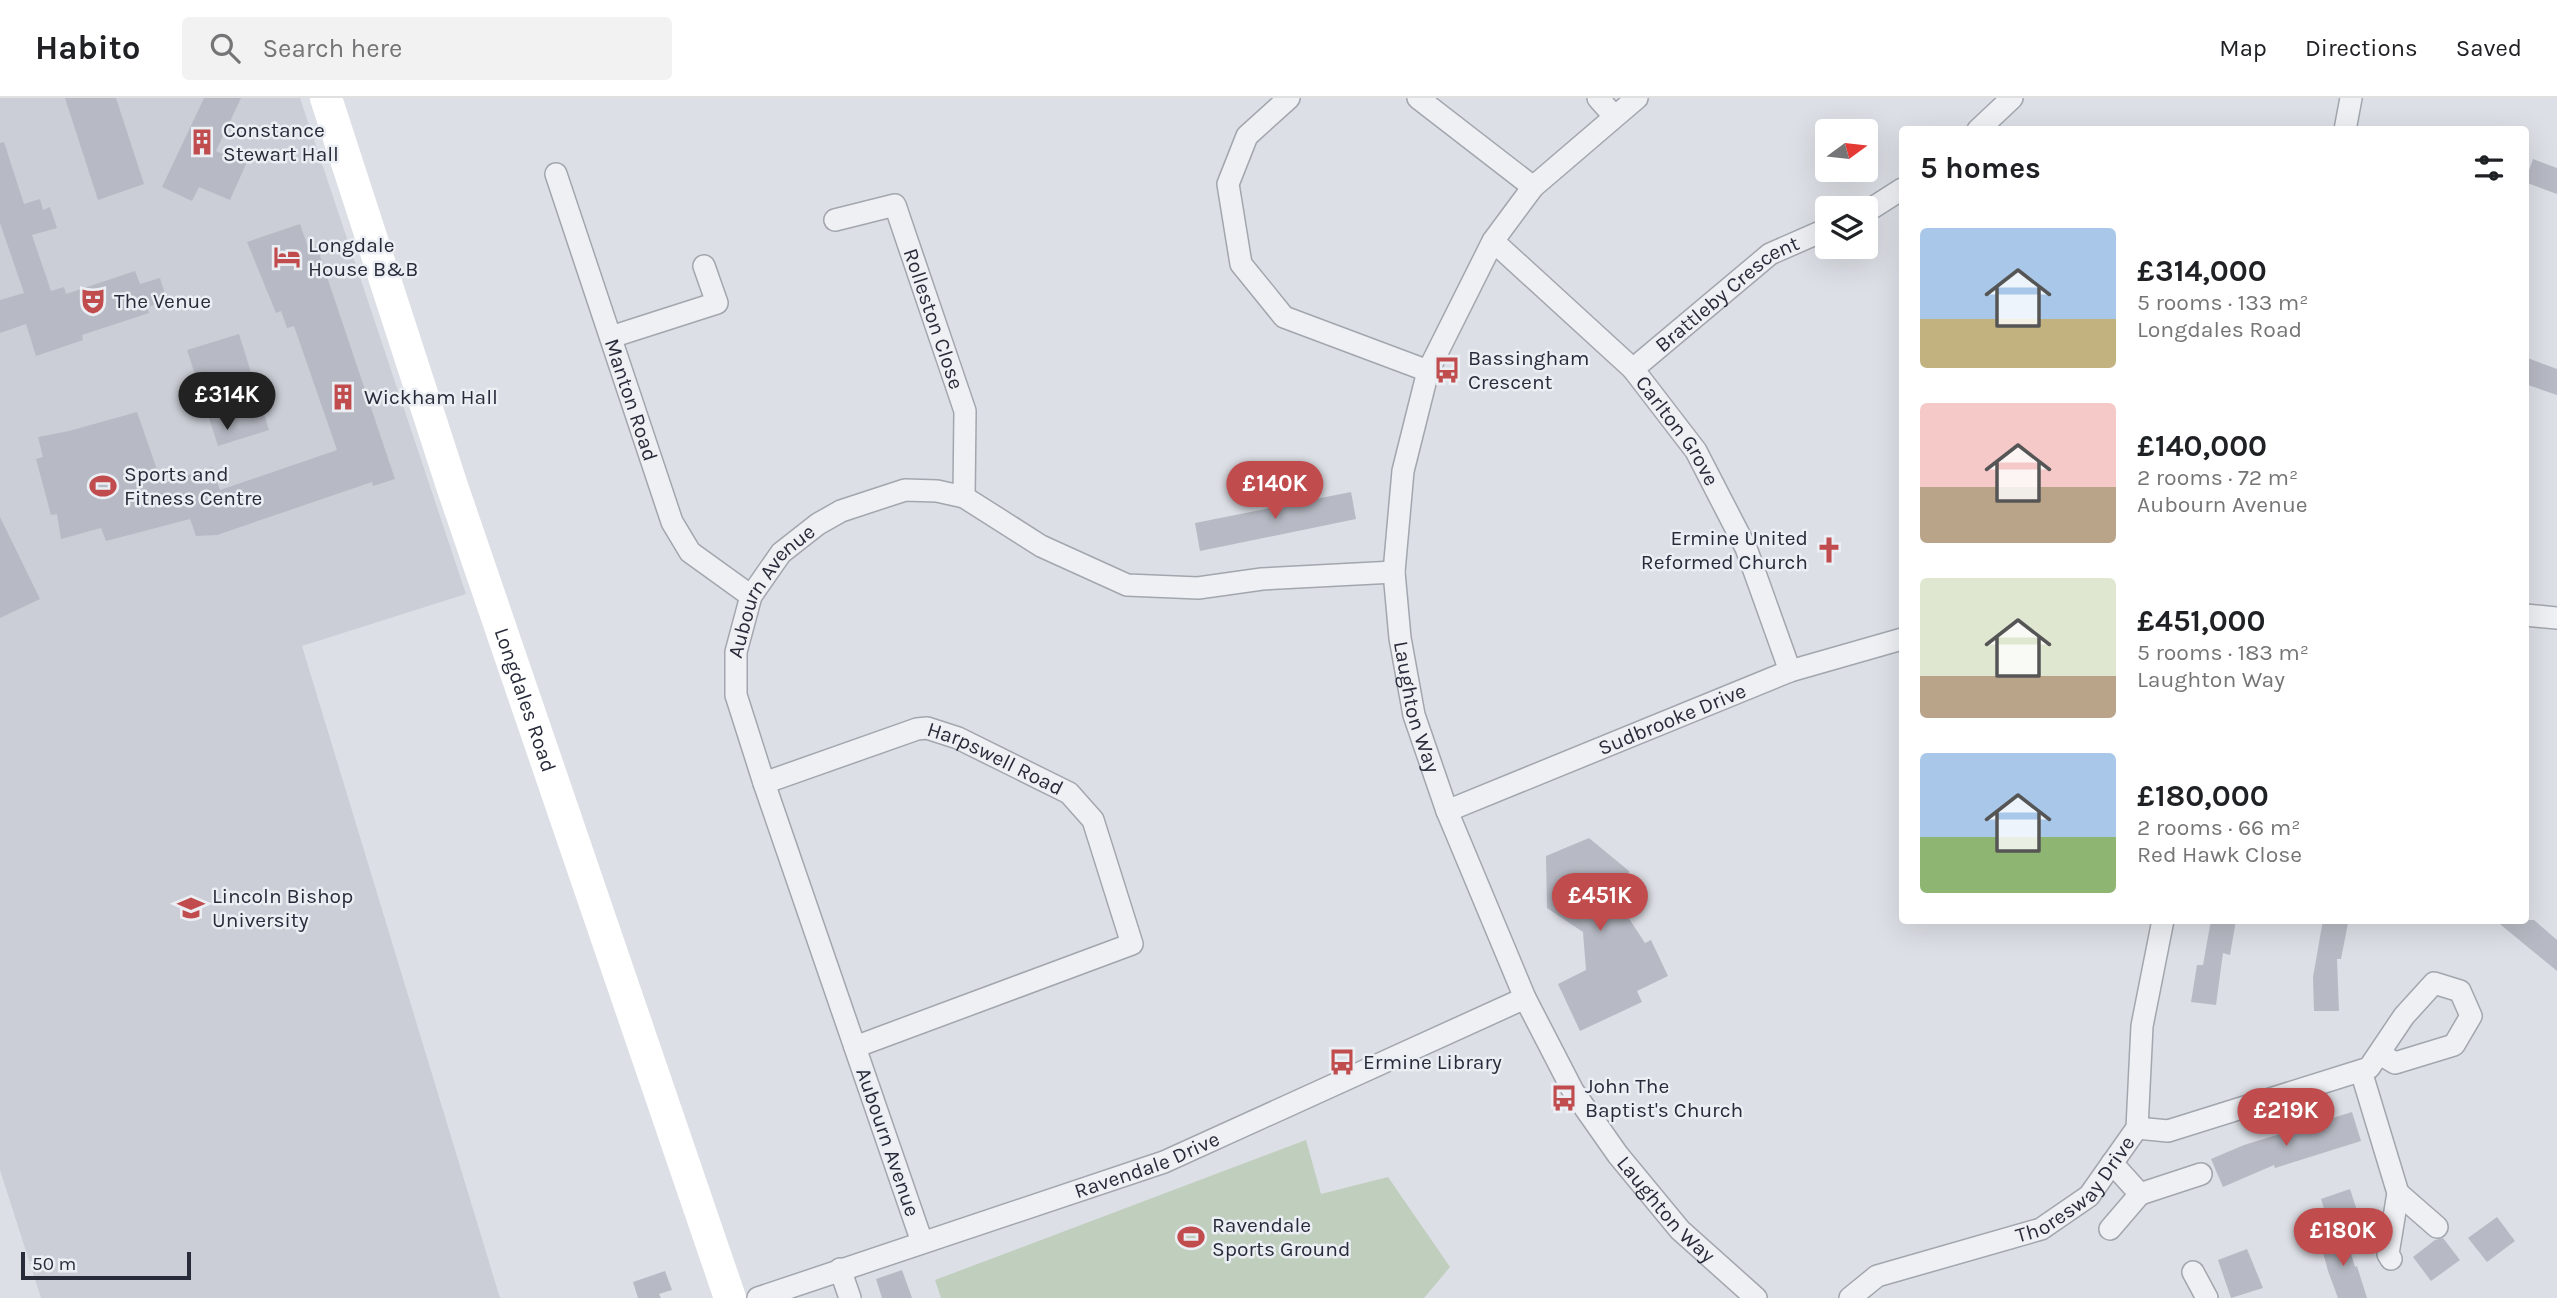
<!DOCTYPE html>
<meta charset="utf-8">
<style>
body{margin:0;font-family:Karla,sans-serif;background:#f2f2f2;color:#202124;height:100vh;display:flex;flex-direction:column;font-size:26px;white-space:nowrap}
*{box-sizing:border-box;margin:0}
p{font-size:23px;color:#757577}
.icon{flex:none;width:38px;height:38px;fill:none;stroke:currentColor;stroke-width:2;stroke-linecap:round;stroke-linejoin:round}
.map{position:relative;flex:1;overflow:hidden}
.panel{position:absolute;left:1899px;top:28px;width:630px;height:798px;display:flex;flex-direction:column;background:#fff;border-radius:7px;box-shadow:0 7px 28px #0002}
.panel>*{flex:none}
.needle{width:46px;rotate:75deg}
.controls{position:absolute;left:1815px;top:21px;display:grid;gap:14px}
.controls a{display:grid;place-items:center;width:63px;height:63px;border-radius:7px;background:#fff;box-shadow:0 7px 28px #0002;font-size:35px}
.scale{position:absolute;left:21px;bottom:18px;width:170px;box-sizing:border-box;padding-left:7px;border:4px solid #282c3a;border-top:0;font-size:19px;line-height:24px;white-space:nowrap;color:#282c3a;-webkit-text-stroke:5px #ebeef3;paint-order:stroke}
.price{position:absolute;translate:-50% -60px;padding:0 16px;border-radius:24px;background:#c04c4e;color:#fff;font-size:23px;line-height:46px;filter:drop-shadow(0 2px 4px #0008)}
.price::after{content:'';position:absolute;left:50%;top:42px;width:21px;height:16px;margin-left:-10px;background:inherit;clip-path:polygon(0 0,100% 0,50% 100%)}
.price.current{background:#222;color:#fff}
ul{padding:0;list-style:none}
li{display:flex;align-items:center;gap:21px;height:175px;padding:0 21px}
li span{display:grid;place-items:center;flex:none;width:196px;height:140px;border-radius:7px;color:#555}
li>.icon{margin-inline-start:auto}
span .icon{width:84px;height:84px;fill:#fffc;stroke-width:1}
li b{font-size:30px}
h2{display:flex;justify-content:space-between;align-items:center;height:84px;padding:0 21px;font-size:30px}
header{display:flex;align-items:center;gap:42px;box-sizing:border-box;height:98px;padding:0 35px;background:#fff;border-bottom:2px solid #e0e0e0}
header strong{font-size:33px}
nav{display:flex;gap:38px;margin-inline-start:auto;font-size:24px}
.search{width:490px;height:63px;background:#f2f2f2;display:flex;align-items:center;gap:18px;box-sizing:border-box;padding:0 24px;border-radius:7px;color:#757577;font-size:26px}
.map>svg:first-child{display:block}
.built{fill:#cbced6}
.green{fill:#c0cebe}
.building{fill:#b7bac4}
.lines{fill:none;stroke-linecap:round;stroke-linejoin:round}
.street-casing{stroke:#a2a6ae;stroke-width:24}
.street{stroke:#eff0f4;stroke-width:21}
.secondary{stroke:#fff;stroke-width:32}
.labels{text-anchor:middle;stroke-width:5;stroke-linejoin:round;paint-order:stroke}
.poi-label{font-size:21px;fill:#282c3a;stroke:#ebeef3;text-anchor:start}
.street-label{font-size:21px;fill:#282c3a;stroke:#ebeef3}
</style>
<header>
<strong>Habito</strong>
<div class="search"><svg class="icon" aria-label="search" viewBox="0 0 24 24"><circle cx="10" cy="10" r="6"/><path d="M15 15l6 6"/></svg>Search here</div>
<nav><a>Map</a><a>Directions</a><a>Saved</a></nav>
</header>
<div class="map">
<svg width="2557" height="1200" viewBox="0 0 2557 1200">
<rect width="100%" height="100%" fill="#dcdfe5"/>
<polygon class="built" points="0,0 300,0 466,496 302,548 500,1200 41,1200 0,1072"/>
<polygon class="green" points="1306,1042 1321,1096 1388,1079 1450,1169 1424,1200 941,1200 935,1182"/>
<g class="building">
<polygon points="65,0 116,0 144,86 98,102"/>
<polygon points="204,0 241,0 216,53 246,66 230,102 199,89 192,103 162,89"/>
<polygon points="4,44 24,106 40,101 43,112 50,109 57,130 32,137 51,193 64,189 66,196 135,173 140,186 160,180 167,203 147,209 149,215 82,237 83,242 36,258 26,226 0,235 0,202 24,195 0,125 0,45"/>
<polygon points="2533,61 2557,70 2557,96 2525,84"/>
<polygon points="300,126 309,152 317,149 395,381 373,388 372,384 217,437 196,438 190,421 106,443 101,430 61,441 57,416 51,417 36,361 43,359 38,339 69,333 137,314 162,386 212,369 220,392 337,352 294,228 287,230 281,213 276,215 247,144"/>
<polygon points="239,236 269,332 218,348 187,252"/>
<polygon points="2525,259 2557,271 2557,297 2525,286"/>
<polygon points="1351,394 1356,421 1200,453 1195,425"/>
<polygon points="0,419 40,501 0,520"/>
<polygon points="1589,740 1629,773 1624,813 1645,845 1651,842 1668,878 1637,893 1642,904 1580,933 1558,886 1586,872 1583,834 1547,810 1546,758"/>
<polygon points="2211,822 2236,822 2230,857 2223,855 2216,907 2191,904 2197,867 2203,867"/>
<polygon points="2323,822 2348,825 2341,861 2337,861 2339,913 2314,913 2313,879"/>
<polygon points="2495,822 2534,822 2557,842 2557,873"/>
<polygon points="2352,1014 2361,1043 2275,1070 2274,1067 2223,1089 2211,1061 2244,1047"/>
<polygon points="2350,1091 2361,1125 2332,1135 2321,1101"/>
<polygon points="2497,1119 2515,1143 2487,1164 2468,1140"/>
<polygon points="2345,1136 2355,1169 2357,1168 2367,1200 2338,1200 2328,1173 2320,1143"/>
<polygon points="2443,1140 2460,1162 2431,1183 2413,1159 2435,1142"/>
<polygon points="2247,1151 2263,1190 2231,1200 2218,1162"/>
<polygon points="902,1172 912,1200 882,1200 876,1181"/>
<polygon points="665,1173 672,1192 659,1196 661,1200 638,1200 633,1184"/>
</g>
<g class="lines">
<g class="street-casing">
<g id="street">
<polyline points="1289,0 1247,38 1228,86 1241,166 1284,219 1428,273"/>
<polyline points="1418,0 1533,89"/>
<polyline points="1598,0 1614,18"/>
<path id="s1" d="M 1637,0 L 1533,89 L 1493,143 L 1428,273 L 1403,373 L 1394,474 L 1400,540 L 1414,617 L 1447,713 L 1525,900 L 1573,993 L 1618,1057 L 1680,1132 L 1756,1200"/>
<polyline points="1978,32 2012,0"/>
<polyline points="2345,32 2351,0"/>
<path id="s2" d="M 556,76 L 672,424 L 690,454 L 751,498"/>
<polyline points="1866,114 1902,91"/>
<path id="s3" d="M 835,122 L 895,107 L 965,313 L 964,399"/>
<path id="s4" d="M 1493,143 L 1633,271 L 1696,353 L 1746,450 L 1790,573"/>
<polyline points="611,239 717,205 704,168"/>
<path id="s5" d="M 1633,271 L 1770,156 L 1827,131"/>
<polyline points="2525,517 2557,520"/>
<path id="s6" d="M 764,685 L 917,631 L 927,630 L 958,640 L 1069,695 L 1093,722 L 1132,846 L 855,949"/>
<path id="s7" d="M 1447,713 L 1790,573 L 1902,541"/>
<polyline points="2361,973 2398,1095 2388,1156 2391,1161"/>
<polyline points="2137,1030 2168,1033 2369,970 2404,918 2434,885 2460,893 2471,918 2454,947 2395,965 2380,956"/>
<polyline points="2112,1065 2140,1096 2201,1076"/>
<polyline points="2398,1095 2437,1129"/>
<polyline points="2110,1131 2140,1096"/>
<path id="s8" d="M 922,1144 L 764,685 L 736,597 L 736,554 L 751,498 L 781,455 L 818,426 L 841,413 L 905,392 L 937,393 L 964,399 L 1041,448 L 1127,487 L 1198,490 L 1262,481 L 1394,474"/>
<polyline points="840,1171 850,1200"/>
<polyline points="2193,1174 2207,1200"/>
<path id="s9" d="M 758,1200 L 1164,1064 L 1525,900"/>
<path id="s10" d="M 1850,1200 L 1877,1178 L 2041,1131 L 2089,1098 L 2137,1030 L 2142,928 L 2163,822"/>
</g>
</g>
<use href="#street" class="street"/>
<path class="secondary" id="s11" d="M 326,0 L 452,388 L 730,1200"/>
</g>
<defs>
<g id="building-bare" transform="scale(2.1)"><path d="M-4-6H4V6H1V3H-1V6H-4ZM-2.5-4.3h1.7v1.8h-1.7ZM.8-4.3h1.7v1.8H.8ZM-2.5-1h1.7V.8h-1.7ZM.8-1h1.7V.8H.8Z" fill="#c04c4e" stroke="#ebeef3" stroke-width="2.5" paint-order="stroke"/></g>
<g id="hotel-bare" transform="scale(2.1)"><path d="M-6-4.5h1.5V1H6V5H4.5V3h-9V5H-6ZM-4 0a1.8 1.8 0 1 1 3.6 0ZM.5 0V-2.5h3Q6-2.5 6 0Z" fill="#c04c4e" stroke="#ebeef3" stroke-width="2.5" paint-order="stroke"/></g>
<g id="theatre-bare" transform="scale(2.1)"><path d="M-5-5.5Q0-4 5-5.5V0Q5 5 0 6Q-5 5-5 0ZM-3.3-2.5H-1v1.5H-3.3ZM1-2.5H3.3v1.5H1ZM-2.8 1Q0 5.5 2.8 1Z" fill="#c04c4e" stroke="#ebeef3" stroke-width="2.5" paint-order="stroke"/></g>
<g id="bus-bare" transform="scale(2.1)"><path d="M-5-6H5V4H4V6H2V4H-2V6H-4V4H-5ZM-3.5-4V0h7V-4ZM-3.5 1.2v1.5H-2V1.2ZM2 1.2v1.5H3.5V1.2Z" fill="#c04c4e" stroke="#ebeef3" stroke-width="2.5" paint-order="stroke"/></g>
<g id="stadium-bare" transform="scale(2.1)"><path d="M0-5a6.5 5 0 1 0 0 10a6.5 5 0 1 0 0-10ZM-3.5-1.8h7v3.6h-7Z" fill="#c04c4e" stroke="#ebeef3" stroke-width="2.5" paint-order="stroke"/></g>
<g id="church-bare" transform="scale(2.1)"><path d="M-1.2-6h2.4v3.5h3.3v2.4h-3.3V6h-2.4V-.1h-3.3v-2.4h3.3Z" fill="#c04c4e" stroke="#ebeef3" stroke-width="2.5" paint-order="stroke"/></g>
<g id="university-bare" transform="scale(2.1)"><path d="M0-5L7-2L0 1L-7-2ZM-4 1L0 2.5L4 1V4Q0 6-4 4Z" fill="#c04c4e" stroke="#ebeef3" stroke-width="2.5" paint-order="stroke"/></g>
</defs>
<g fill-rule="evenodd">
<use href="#building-bare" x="202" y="44"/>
<use href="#hotel-bare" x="287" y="159"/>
<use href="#theatre-bare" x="93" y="203"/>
<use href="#bus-bare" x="1447" y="272"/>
<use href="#building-bare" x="343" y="299"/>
<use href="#stadium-bare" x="103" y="388"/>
<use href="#church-bare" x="1829" y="452"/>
<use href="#university-bare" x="191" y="810"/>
<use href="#bus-bare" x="1342" y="964"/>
<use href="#bus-bare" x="1564" y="1000"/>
<use href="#stadium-bare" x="1191" y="1139"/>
</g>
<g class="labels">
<g class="poi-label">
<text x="223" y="39">Constance<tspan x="223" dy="24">Stewart Hall</tspan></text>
<text x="308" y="154">Longdale<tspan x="308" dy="24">House B&amp;B</tspan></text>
<text x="114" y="210">The Venue</text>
<text x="1468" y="267">Bassingham<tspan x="1468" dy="24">Crescent</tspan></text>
<text x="364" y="306">Wickham Hall</text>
<text x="124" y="383">Sports and<tspan x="124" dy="24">Fitness Centre</tspan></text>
<text x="1808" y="447" text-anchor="end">Ermine United<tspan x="1808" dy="24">Reformed Church</tspan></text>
<text x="212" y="805">Lincoln Bishop<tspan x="212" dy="24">University</tspan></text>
<text x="1363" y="971">Ermine Library</text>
<text x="1585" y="995">John The<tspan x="1585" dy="24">Baptist's Church</tspan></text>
<text x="1212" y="1134">Ravendale<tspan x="1212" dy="24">Sports Ground</tspan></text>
</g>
<g class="street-label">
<text dy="7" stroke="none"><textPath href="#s5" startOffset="121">Brattleby Crescent</textPath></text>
<text dy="7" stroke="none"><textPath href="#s3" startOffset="182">Rolleston Close</textPath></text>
<text dy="7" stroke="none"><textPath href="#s2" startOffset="238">Manton Road</textPath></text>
<text dy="7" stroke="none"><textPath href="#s4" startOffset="266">Carlton Grove</textPath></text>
<text dy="7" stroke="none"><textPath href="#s8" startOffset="693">Aubourn Avenue</textPath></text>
<text dy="7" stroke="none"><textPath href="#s11" startOffset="634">Longdales Road</textPath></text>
<text dy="7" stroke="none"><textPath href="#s1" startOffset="691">Laughton Way</textPath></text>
<text dy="7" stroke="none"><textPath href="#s7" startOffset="243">Sudbrooke Drive</textPath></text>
<text dy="7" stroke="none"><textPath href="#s6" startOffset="247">Harpswell Road</textPath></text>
<text transform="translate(888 1044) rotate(71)" y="7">Aubourn Avenue</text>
<text dy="7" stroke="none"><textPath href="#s9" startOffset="411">Ravendale Drive</textPath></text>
<text dy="7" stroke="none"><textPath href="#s10" startOffset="257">Thoresway Drive</textPath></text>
<text dy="7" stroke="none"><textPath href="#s1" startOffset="1258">Laughton Way</textPath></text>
</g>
</g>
</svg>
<div class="controls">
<a><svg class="needle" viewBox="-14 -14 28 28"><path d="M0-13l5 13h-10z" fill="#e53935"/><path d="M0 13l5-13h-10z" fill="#757577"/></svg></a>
<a><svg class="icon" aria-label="layers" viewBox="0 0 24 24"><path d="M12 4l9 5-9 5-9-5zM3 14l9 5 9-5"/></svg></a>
</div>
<div class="scale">50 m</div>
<b class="price current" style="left:227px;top:334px">£314K</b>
<b class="price" style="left:1275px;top:423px">£140K</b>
<b class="price" style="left:1600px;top:835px">£451K</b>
<b class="price" style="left:2286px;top:1050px">£219K</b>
<b class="price" style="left:2343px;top:1170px">£180K</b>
<section class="panel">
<h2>5 homes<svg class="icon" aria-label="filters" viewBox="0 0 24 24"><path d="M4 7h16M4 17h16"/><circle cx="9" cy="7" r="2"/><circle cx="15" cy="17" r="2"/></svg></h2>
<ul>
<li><span style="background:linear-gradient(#a9c7e8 65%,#c2b280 0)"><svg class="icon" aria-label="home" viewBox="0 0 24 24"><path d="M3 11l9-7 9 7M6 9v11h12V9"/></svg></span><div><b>£314,000</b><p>5 rooms · 133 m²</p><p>Longdales Road</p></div></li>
<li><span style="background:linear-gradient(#f6c9c9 60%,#b9a48a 0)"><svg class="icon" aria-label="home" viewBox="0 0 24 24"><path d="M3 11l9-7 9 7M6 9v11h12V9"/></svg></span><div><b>£140,000</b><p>2 rooms · 72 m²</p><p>Aubourn Avenue</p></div></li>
<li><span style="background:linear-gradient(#dfe7d0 70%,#b9a48a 0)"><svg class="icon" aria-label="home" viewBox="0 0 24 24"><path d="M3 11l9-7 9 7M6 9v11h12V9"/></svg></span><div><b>£451,000</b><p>5 rooms · 183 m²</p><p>Laughton Way</p></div></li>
<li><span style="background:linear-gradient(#a9c7e8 60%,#8fb573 0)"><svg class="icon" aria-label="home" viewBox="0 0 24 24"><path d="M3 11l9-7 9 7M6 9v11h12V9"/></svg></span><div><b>£180,000</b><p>2 rooms · 66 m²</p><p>Red Hawk Close</p></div></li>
</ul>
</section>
</div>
